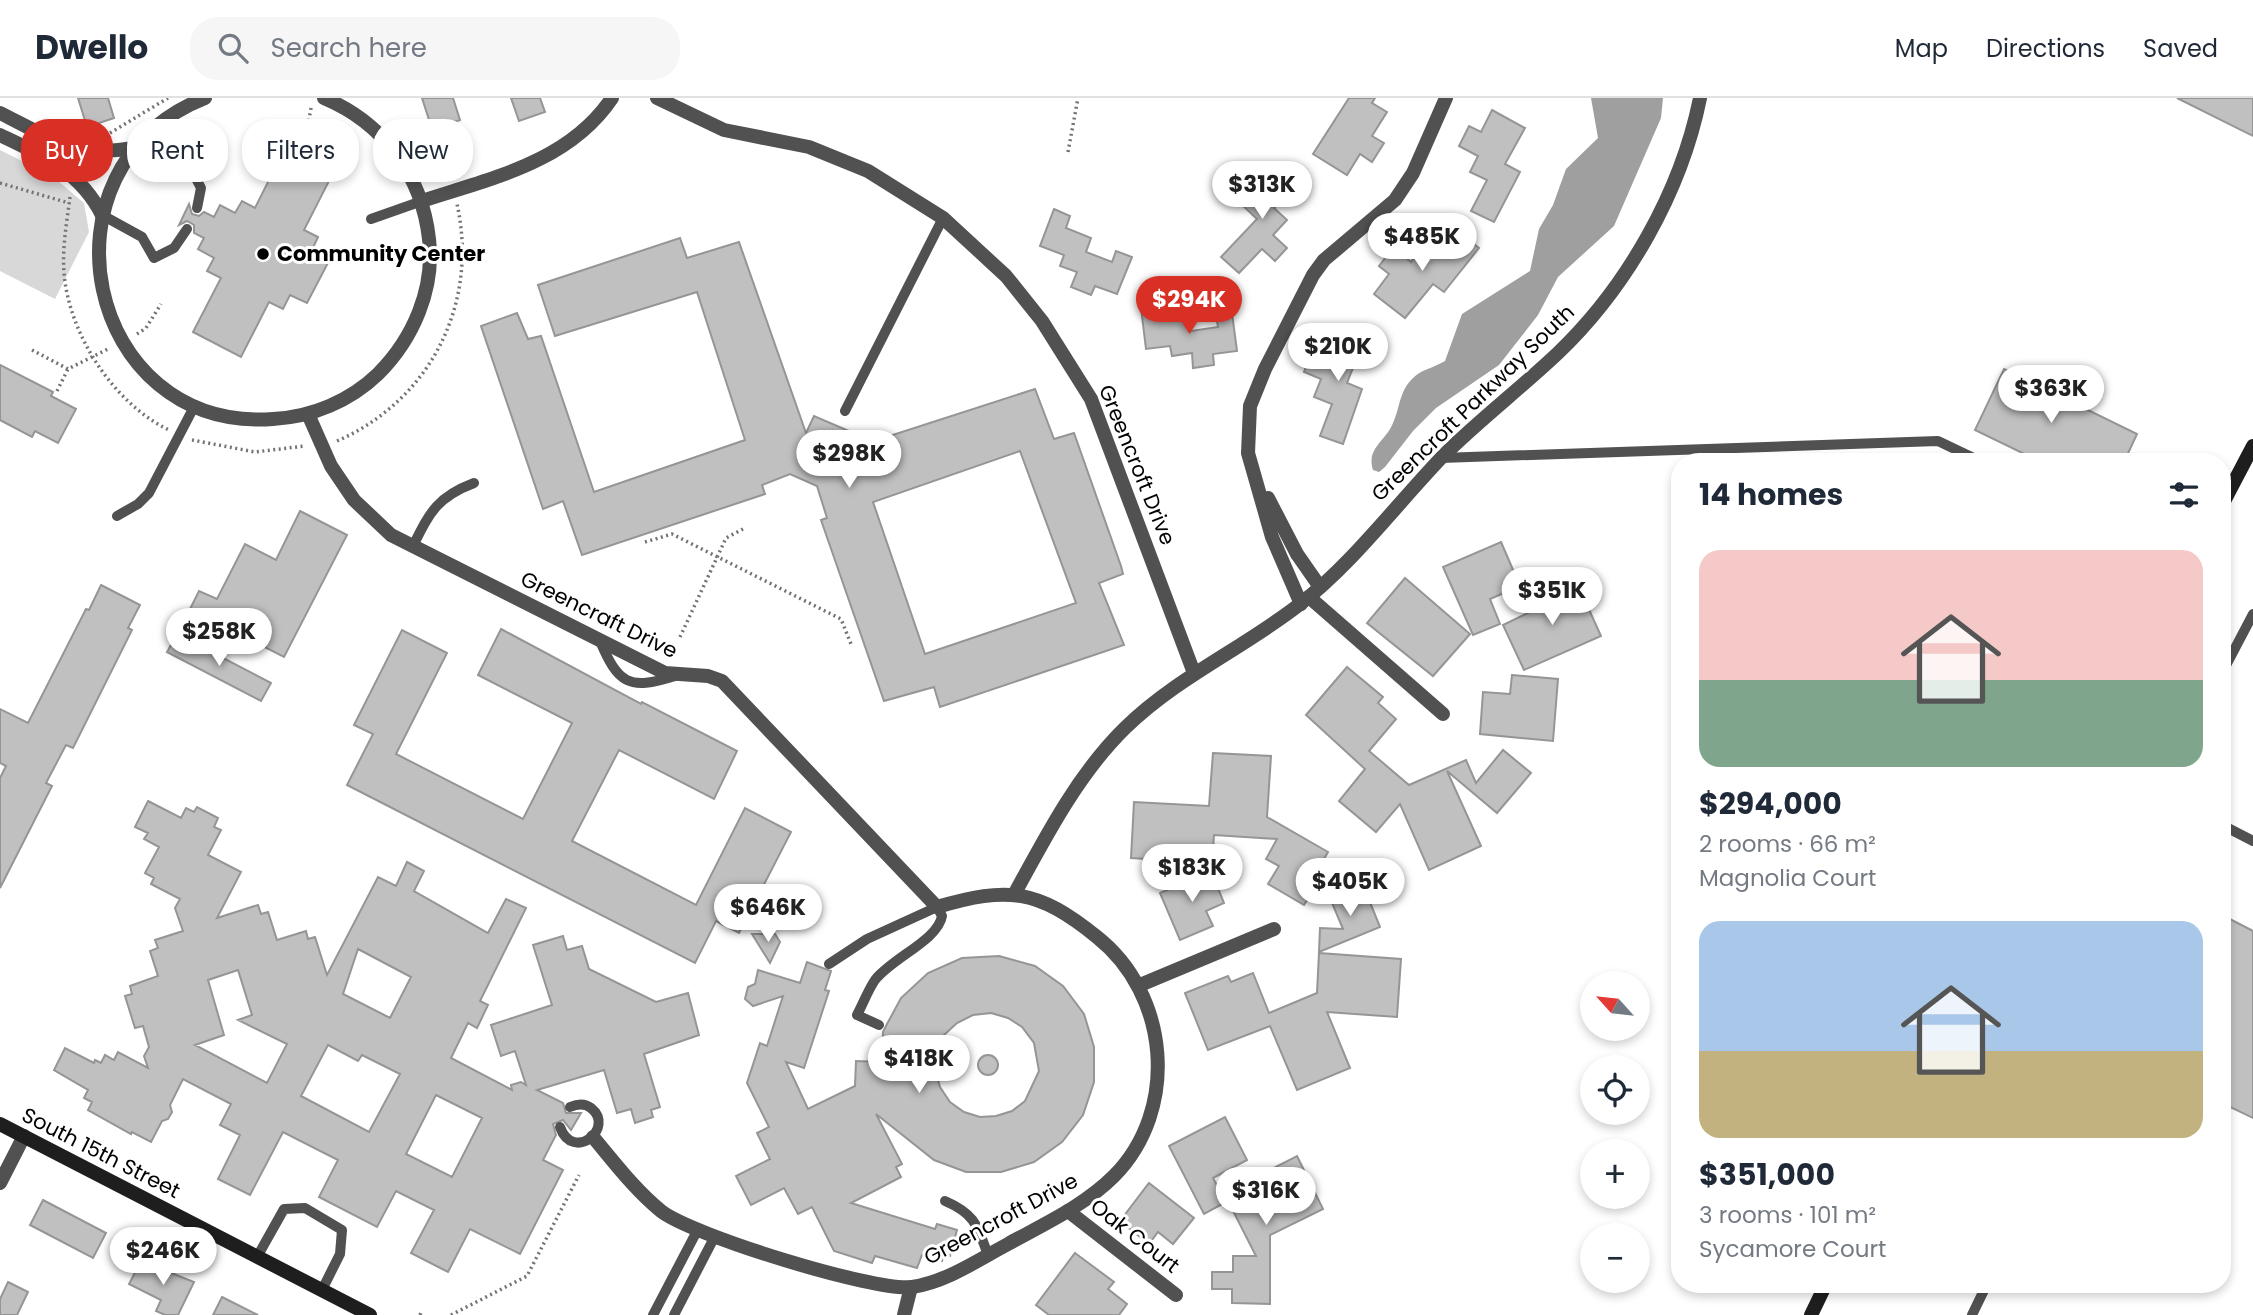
<!DOCTYPE html>
<meta charset="utf-8">
<style>
body{margin:0;font-family:Poppins,sans-serif;background:#f6f6f7;color:#1f2937;height:100vh;display:flex;flex-direction:column;font-size:26px;white-space:nowrap}
*{box-sizing:border-box;margin:0}
p{font-size:23px;color:#747a83}
.icon{flex:none;width:38px;height:38px;fill:none;stroke:currentColor;stroke-width:2;stroke-linecap:round;stroke-linejoin:round}
.map{position:relative;flex:1;overflow:hidden}
.drawer{position:absolute;left:1671px;top:355px;width:560px;height:840px;display:flex;flex-direction:column;background:#fff;border-radius:28px;box-shadow:0 4px 10px #0003}
.drawer>*{flex:none}
.top-card{position:absolute;left:21px;top:21px;width:665px;height:63px;display:flex;gap:14px}
.needle{width:46px;rotate:297deg}
.tools{position:absolute;left:1580px;top:873px;display:grid;gap:14px}
.tools a{display:grid;place-items:center;width:70px;height:70px;border-radius:50%;background:#fff;box-shadow:0 4px 10px #0003;font-size:35px}
.price{position:absolute;translate:-50% -60px;padding:0 16px;border-radius:24px;background:#fff;color:#222;font-size:23px;line-height:46px;filter:drop-shadow(0 2px 4px #0008)}
.price::after{content:'';position:absolute;left:50%;top:42px;width:21px;height:16px;margin-left:-10px;background:inherit;clip-path:polygon(0 0,100% 0,50% 100%)}
.price.current{background:#d93025;color:#fff}
ul{padding:0;list-style:none}
li{display:grid;align-content:center;gap:14px;height:371px;padding:0 28px}
li span{display:grid;place-items:center;height:217px;border-radius:21px;color:#555}
li>.icon{margin-inline-start:auto}
span .icon{width:126px;height:126px;fill:#fffc;stroke-width:1}
li b{font-size:30px}
h2{display:flex;justify-content:space-between;align-items:center;height:84px;padding:0 28px;font-size:30px}
.tag{padding:0 24px;border-radius:28px;background:#fff;box-shadow:0 4px 10px #0003;font-size:24px;line-height:63px}
.tag.current{background:#d93025;color:#fff}
header{display:flex;align-items:center;gap:42px;box-sizing:border-box;height:98px;padding:0 35px;background:#fff;border-bottom:2px solid #e0e1e3}
header strong{font-size:33px}
nav{display:flex;gap:38px;margin-inline-start:auto;font-size:24px}
.search{width:490px;height:63px;background:#f6f6f7;display:flex;align-items:center;gap:18px;box-sizing:border-box;padding:0 24px;border-radius:28px;color:#747a83;font-size:26px}
.map>svg:first-child{display:block}
.green{fill:#d8d8d8}
.water{fill:#9f9f9f}
.building{fill:#c0c0c0;stroke:#959595;stroke-width:2;fill-rule:evenodd}
.lines{fill:none;stroke-linecap:round;stroke-linejoin:round}
.path{stroke:#737373;stroke-width:3.5;stroke-dasharray:2 3.5;stroke-linecap:butt}
.lane{stroke:#515151;stroke-width:10}
.street{stroke:#515151;stroke-width:14}
.secondary{stroke:#1e1e1e;stroke-width:14}
.poi-dot{fill:#000;stroke:#fff;stroke-width:2.5}
.labels{text-anchor:middle;stroke-width:6;stroke-linejoin:round;paint-order:stroke}
.poi-label{font-size:21px;font-weight:bold;fill:#000;stroke:#fff;text-anchor:start}
.street-label{font-size:21px;fill:#000;stroke:#fff}
</style>
<header>
<strong>Dwello</strong>
<div class="search"><svg class="icon" aria-label="search" viewBox="0 0 24 24"><circle cx="10" cy="10" r="6"/><path d="M15 15l6 6"/></svg>Search here</div>
<nav><a>Map</a><a>Directions</a><a>Saved</a></nav>
</header>
<div class="map">
<svg width="2253" height="1217" viewBox="0 0 2253 1217">
<rect width="100%" height="100%" fill="#fff"/>
<polygon class="green" points="0,52 52,78 84,105 89,134 55,201 0,173"/>
<path class="water" d="M 1591,0 L 1663,0 L 1661,20 L 1614,128 L 1558,179 L 1538,217 L 1499,267 L 1436,310 L 1413,333 L 1385,369 L 1379,374 L 1373,372 C 1366,350 1386,343 1393,325 C 1400,310 1399,294 1412,281 C 1421,271 1434,270 1445,263 L 1462,216 L 1530,173 L 1539,131 L 1553,107 L 1566,71 L 1598,40 Z"/>
<g class="building">
<polygon points="78,0 108,0 114,20 87,29"/>
<polygon points="422,0 453,0 460,22 432,31"/>
<polygon points="511,0 540,0 545,14 519,23"/>
<polygon points="1349,0 1375,0 1372,5 1387,14 1372,38 1384,45 1372,64 1360,56 1347,77 1313,56"/>
<polygon points="2177,0 2253,0 2253,38"/>
<polygon points="1492,12 1525,30 1505,66 1520,74 1494,124 1471,113 1487,82 1470,74 1478,58 1459,48 1469,28 1481,34"/>
<polygon points="284,52 332,77 304,132 318,139 312,152 330,161 307,205 290,197 283,211 269,204 241,259 193,234 221,180 207,173 214,160 198,151 204,140 194,135 194,127 187,123 179,127 189,106 192,116 199,118 204,114 214,119 220,107 235,115 242,103 255,110"/>
<polygon points="1279,67 1298,84 1274,110 1287,122 1273,137 1287,150 1275,163 1262,151 1239,175 1221,159 1257,121 1239,104 1248,93 1252,97"/>
<polygon points="1054,111 1070,118 1066,130 1091,140 1086,154 1112,164 1116,153 1132,159 1117,196 1095,188 1091,197 1071,189 1077,174 1060,168 1064,157 1040,148"/>
<polygon points="1458,134 1479,150 1444,194 1433,186 1405,220 1374,196 1389,176 1379,168 1393,150 1411,164 1423,148 1438,159"/>
<path d="M 680,140 L 687,160 L 739,144 L 806,335 L 814,318 L 849,333 L 840,354 L 1035,291 L 1054,341 L 1074,335 L 1121,468 L 1123,476 L 1099,485 L 1124,547 L 940,609 L 934,589 L 884,603 L 821,422 L 827,420 L 817,388 L 790,376 L 762,387 L 765,396 L 582,457 L 563,403 L 543,411 L 481,228 L 517,215 L 528,241 L 541,238 L 594,394 L 745,342 L 697,194 L 555,238 L 538,187 ZM 1020,353 L 1076,505 L 925,556 L 873,404 Z"/>
<polygon points="1158,208 1159,220 1188,216 1191,233 1218,229 1216,217 1232,215 1237,253 1213,256 1214,267 1193,270 1192,255 1172,258 1170,248 1146,251 1141,210"/>
<polygon points="1343,228 1366,237 1347,285 1362,291 1343,346 1320,338 1332,306 1314,299 1321,281 1304,274 1312,253 1330,260"/>
<polygon points="0,267 53,294 51,298 76,311 58,345 35,333 32,339 0,322"/>
<polygon points="2004,271 2137,336 2124,364 2041,364 1975,332"/>
<polygon points="300,413 347,437 284,559 190,511 199,493 217,501 245,446 276,462"/>
<polygon points="1501,444 1520,488 1490,501 1500,526 1473,537 1443,469"/>
<polygon points="1405,480 1470,536 1433,578 1367,525"/>
<polygon points="1577,485 1601,538 1524,572 1503,527 1528,515 1525,508"/>
<polygon points="101,487 140,507 128,530 132,532 73,650 66,647 46,685 52,688 0,790 0,680 6,668 0,665 0,611 28,625 86,511 89,512"/>
<polygon points="501,531 641,606 642,604 737,653 714,701 619,652 572,743 696,807 745,710 791,734 739,835 716,823 695,865 347,687 373,636 354,627 402,532 447,555 396,656 523,721 572,625 478,577"/>
<polygon points="177,536 271,585 261,603 167,554"/>
<polygon points="1347,569 1383,599 1378,605 1396,621 1369,653 1409,687 1466,662 1476,685 1503,652 1531,675 1497,715 1447,673 1481,748 1429,772 1400,706 1376,734 1339,703 1365,671 1306,617"/>
<polygon points="1512,577 1558,581 1553,643 1480,636 1483,594 1510,596"/>
<polygon points="1213,655 1271,658 1267,719 1328,754 1307,790 1313,793 1304,807 1268,786 1279,768 1266,761 1277,741 1214,737 1212,765 1131,760 1134,704 1209,708"/>
<path d="M 148,703 L 181,720 L 186,710 L 194,714 L 197,709 L 218,720 L 214,729 L 221,732 L 208,757 L 241,774 L 217,820 L 258,807 L 261,816 L 268,814 L 277,842 L 306,833 L 308,841 L 315,839 L 327,877 L 378,779 L 396,788 L 407,764 L 424,773 L 414,793 L 488,835 L 506,801 L 526,810 L 480,903 L 488,907 L 477,930 L 468,925 L 451,960 L 512,992 L 511,987 L 521,984 L 526,987 L 515,953 L 501,958 L 491,927 L 552,907 L 533,847 L 563,838 L 567,852 L 582,848 L 589,871 L 656,904 L 688,895 L 699,937 L 644,956 L 660,1009 L 651,1012 L 653,1019 L 635,1025 L 631,1011 L 617,1015 L 604,972 L 537,992 L 563,1005 L 566,1015 L 581,1015 L 571,1032 L 563,1022 L 553,1026 L 556,1037 L 543,1062 L 563,1072 L 520,1156 L 470,1131 L 448,1174 L 411,1155 L 434,1112 L 396,1093 L 377,1129 L 319,1099 L 338,1062 L 283,1034 L 250,1097 L 218,1081 L 240,1037 L 220,1027 L 231,1006 L 183,981 L 170,1007 L 172,1014 L 168,1021 L 162,1023 L 151,1044 L 132,1034 L 131,1036 L 88,1012 L 92,1004 L 84,1000 L 88,992 L 54,972 L 65,950 L 94,965 L 95,962 L 101,965 L 105,957 L 114,962 L 118,954 L 148,970 L 144,958 L 149,949 L 143,928 L 135,930 L 125,898 L 132,896 L 130,888 L 158,878 L 150,853 L 158,850 L 155,842 L 183,833 L 175,810 L 180,801 L 151,786 L 154,780 L 145,775 L 159,749 L 144,741 L 148,735 L 135,729 ZM 358,851 L 411,879 L 390,920 L 343,896 ZM 238,872 L 252,917 L 238,922 L 287,946 L 267,985 L 195,947 L 224,937 L 208,882 ZM 328,947 L 358,963 L 362,957 L 400,976 L 369,1034 L 301,998 ZM 436,997 L 482,1020 L 452,1079 L 406,1056 Z"/>
<polygon points="1211,773 1224,805 1206,813 1213,828 1180,842 1160,795"/>
<polygon points="1363,787 1380,829 1319,854 1320,830 1343,831 1330,800"/>
<polygon points="2222,817 2253,833 2253,1020 2222,1005"/>
<polygon points="752,836 775,836 780,844 770,865"/>
<polygon points="1319,855 1401,861 1397,919 1327,914 1350,970 1297,992 1270,928 1208,952 1185,895 1228,878 1231,884 1253,875 1269,915 1317,895"/>
<path d="M 999,858 L 1035,868 L 1063,888 L 1084,916 L 1094,949 L 1094,984 L 1083,1017 L 1062,1044 L 1034,1064 L 1001,1074 L 966,1074 L 934,1062 L 876,1016 L 902,1066 L 896,1069 L 901,1079 L 851,1105 L 935,1131 L 937,1126 L 957,1132 L 950,1158 L 944,1156 L 942,1163 L 922,1157 L 917,1170 L 875,1158 L 872,1165 L 834,1153 L 812,1109 L 798,1116 L 784,1090 L 751,1107 L 736,1078 L 770,1061 L 757,1035 L 769,1029 L 747,985 L 760,945 L 767,948 L 783,898 L 753,908 L 745,901 L 748,889 L 755,886 L 758,872 L 800,885 L 807,864 L 831,873 L 825,892 L 829,893 L 804,970 L 786,964 L 808,1011 L 855,988 L 856,963 L 882,964 L 883,934 L 887,926 L 901,900 L 928,875 L 962,860 ZM 991,915 L 1008,920 L 1022,929 L 1034,945 L 1039,973 L 1025,1003 L 1012,1013 L 996,1018 L 980,1019 L 964,1014 L 950,1004 L 940,989 L 935,971 L 937,954 L 944,937 L 957,925 L 973,917 Z"/>
<circle cx="988" cy="967" r="10"/>
<polygon points="1225,1019 1247,1062 1213,1080 1226,1104 1204,1116 1169,1048"/>
<polygon points="1297,1058 1323,1111 1270,1137 1270,1206 1232,1205 1232,1191 1212,1191 1212,1174 1233,1174 1233,1158 1256,1158 1229,1105 1251,1093 1246,1084"/>
<polygon points="1149,1085 1194,1120 1173,1146 1158,1134 1149,1146 1120,1123"/>
<polygon points="43,1102 106,1135 93,1160 30,1127"/>
<polygon points="1075,1155 1114,1184 1108,1191 1127,1206 1119,1217 1049,1217 1036,1207"/>
<polygon points="141,1163 194,1184 178,1217 165,1217 156,1213 161,1202 129,1186"/>
<polygon points="8,1184 28,1194 17,1217 0,1217 0,1201"/>
<polygon points="222,1199 258,1217 213,1217"/>
</g>
<g class="lines">
<g class="path">
<polyline points="393,26 427,53 446,79"/>
<polyline points="110,35 168,0"/>
<polyline points="306,39 311,10"/>
<polyline points="1068,54 1078,0"/>
<polyline points="0,85 69,105"/>
<path d="M 70,99 C 67,123 62,150 64,175 C 69,236 113,305 169,332"/>
<polyline points="137,236 146,230 161,206"/>
<polyline points="32,252 68,271 108,251"/>
<polyline points="57,293 68,271"/>
<polyline points="192,342 255,354 305,348"/>
<path d="M 337,343 C 431,302 479,205 457,106"/>
<polyline points="645,444 672,436 841,521 851,546"/>
<polyline points="680,539 726,440 743,431"/>
<polyline points="420,1217 422,1212"/>
<polyline points="451,1217 527,1178 579,1077"/>
</g>
<g class="lane">
<polyline points="136,49 171,66 190,69 201,90 197,110"/>
<polyline points="102,117 142,139 154,160 174,150 187,131"/>
<polyline points="371,121 422,103"/>
<polyline points="845,313 943,120"/>
<polyline points="1441,360 1938,343 1982,364"/>
<polyline points="117,418 138,406 149,395 195,307"/>
<path d="M 413,448 C 430,414 437,399 474,385"/>
<path d="M 600,543 C 618,585 628,593 675,578"/>
<polyline points="2222,575 2253,516"/>
<polyline points="2222,727 2253,743"/>
<path d="M 829,866 L 867,841 L 937,809 L 942,818 C 938,842 892,860 875,882 C 868,892 863,906 857,917 L 879,927"/>
<path d="M 560,1029 C 573,1065 616,1030 591,1010 C 585,1005 577,1006 570,1009"/>
<path d="M 945,1103 C 975,1116 977,1127 988,1157"/>
<polyline points="257,1159 284,1111 305,1110 342,1132 340,1156 322,1192"/>
<polyline points="2121,1186 2129,1190"/>
<polyline points="653,1217 697,1133"/>
<polyline points="674,1217 714,1140"/>
<polyline points="1972,1217 1987,1186"/>
</g>
<g class="street">
<path d="M 205,0 C 30,69 85,335 273,321 C 312,319 350,303 378,276 C 413,241 435,191 429,141 C 422,78 384,25 324,0"/>
<polyline points="657,0 724,32 809,49 868,73 943,120 1006,178 1042,223 1091,301 1194,575"/>
<path d="M 0,15 C 48,39 80,62 136,49"/>
<path d="M 0,37 C 42,57 80,73 102,117"/>
<path d="M 422,103 C 492,80 569,64 612,0"/>
<path d="M 308,316 L 331,368 L 354,402 L 391,437 L 665,575 L 708,578 L 722,583 L 937,809 C 1008,788 1038,791 1097,839 C 1169,896 1180,1011 1114,1078 C 1084,1108 1044,1126 1008,1146 C 978,1162 946,1184 912,1189 C 875,1194 691,1137 661,1113 C 635,1092 614,1064 593,1039"/>
<polyline points="1268,400 1297,456 1320,489"/>
<polyline points="1309,499 1443,616"/>
<polyline points="1301,506 1272,439 1248,355 1250,308 1265,271 1313,177 1324,162 1395,102 1413,75 1446,0"/>
<path d="M 1015,795 C 1046,738 1078,676 1125,630 C 1177,579 1244,550 1300,506 C 1352,466 1396,407 1442,359 C 1479,322 1520,291 1558,255 C 1627,189 1681,94 1700,0"/>
<polyline points="1140,887 1274,831"/>
<polyline points="0,1085 24,1038"/>
<polyline points="1068,1113 1176,1197"/>
<polyline points="904,1217 911,1189"/>
</g>
<g class="secondary">
<polyline points="2222,407 2253,348"/>
<polyline points="0,1026 370,1217"/>
<polyline points="1811,1217 1826,1186"/>
</g>
</g>
<circle class="poi-dot" cx="263" cy="156" r="7"/>
<g class="labels">
<g class="poi-label">
<text x="277" y="163">Community Center</text>
</g>
<g class="street-label">
<text transform="translate(1473 305) rotate(-44)" y="7">Greencroft Parkway South</text>
<text transform="translate(1137 367) rotate(68)" y="7">Greencroft Drive</text>
<text transform="translate(599 517) rotate(26)" y="7">Greencraft Drive</text>
<text transform="translate(101 1055) rotate(27)" y="7">South 15th Street</text>
<text transform="translate(1001 1121) rotate(-28)" y="7">Greencroft Drive</text>
<text transform="translate(1135 1138) rotate(38)" y="7">Oak Court</text>
</g>
</g>
</svg>
<div class="tools">
<a><svg class="needle" viewBox="-14 -14 28 28"><path d="M0-13l5 13h-10z" fill="#e53935"/><path d="M0 13l5-13h-10z" fill="#747a83"/></svg></a>
<a><svg class="icon" aria-label="locate" viewBox="0 0 24 24"><circle cx="12" cy="12" r="6"/><path d="M12 2v4M12 18v4M2 12h4M18 12h4"/></svg></a>
<a>+</a>
<a>−</a>
</div>
<b class="price" style="left:1262px;top:123px">$313K</b>
<b class="price" style="left:1422px;top:175px">$485K</b>
<b class="price current" style="left:1189px;top:238px">$294K</b>
<b class="price" style="left:1338px;top:285px">$210K</b>
<b class="price" style="left:2051px;top:327px">$363K</b>
<b class="price" style="left:849px;top:392px">$298K</b>
<b class="price" style="left:1552px;top:529px">$351K</b>
<b class="price" style="left:219px;top:570px">$258K</b>
<b class="price" style="left:1192px;top:806px">$183K</b>
<b class="price" style="left:1350px;top:820px">$405K</b>
<b class="price" style="left:768px;top:846px">$646K</b>
<b class="price" style="left:919px;top:997px">$418K</b>
<b class="price" style="left:1266px;top:1129px">$316K</b>
<b class="price" style="left:163px;top:1189px">$246K</b>
<div class="top-card">
<a class="tag current">Buy</a>
<a class="tag">Rent</a>
<a class="tag">Filters</a>
<a class="tag">New</a>
</div>
<section class="drawer">
<h2>14 homes<svg class="icon" aria-label="filters" viewBox="0 0 24 24"><path d="M4 7h16M4 17h16"/><circle cx="9" cy="7" r="2"/><circle cx="15" cy="17" r="2"/></svg></h2>
<ul>
<li><span style="background:linear-gradient(#f6c9c9 60%,#7fa58c 0)"><svg class="icon" aria-label="home" viewBox="0 0 24 24"><path d="M3 11l9-7 9 7M6 9v11h12V9"/></svg></span><div><b>$294,000</b><p>2 rooms · 66 m²</p><p>Magnolia Court</p></div></li>
<li><span style="background:linear-gradient(#a9c7e8 60%,#c2b280 0)"><svg class="icon" aria-label="home" viewBox="0 0 24 24"><path d="M3 11l9-7 9 7M6 9v11h12V9"/></svg></span><div><b>$351,000</b><p>3 rooms · 101 m²</p><p>Sycamore Court</p></div></li>
</ul>
</section>
</div>
